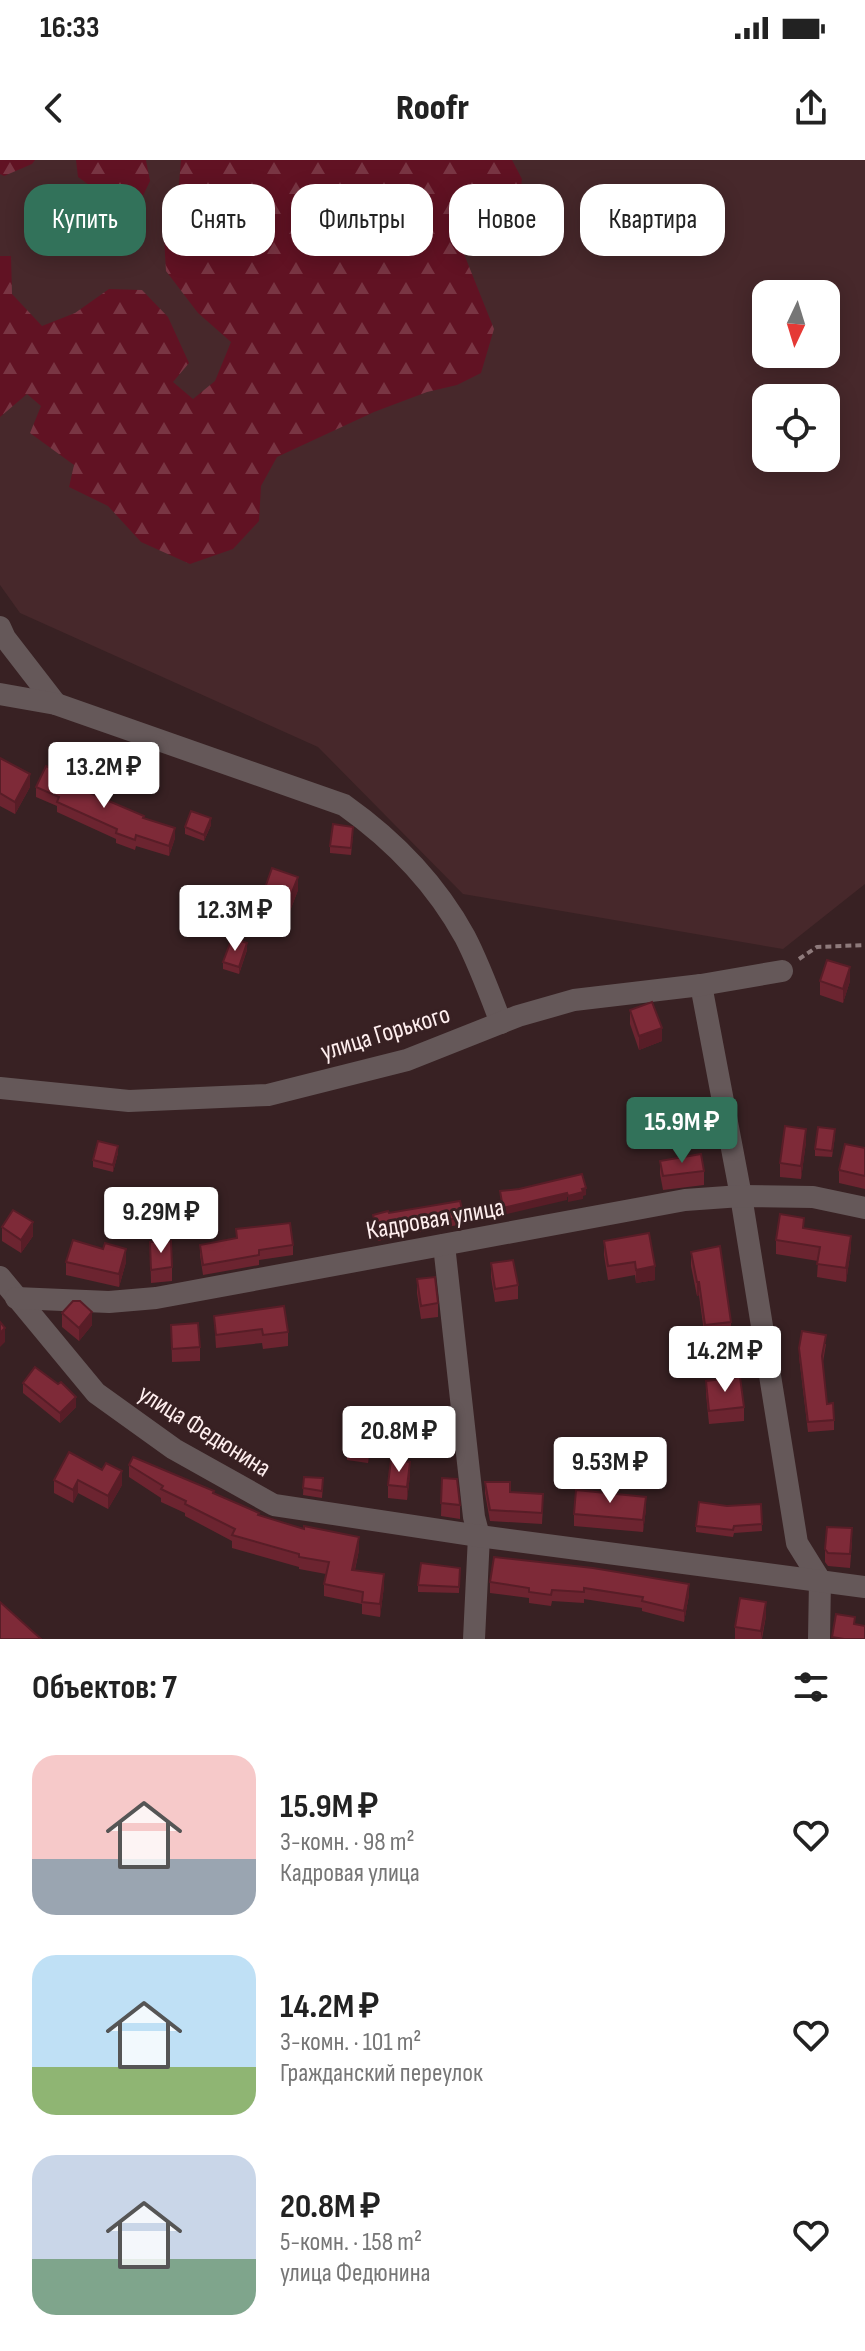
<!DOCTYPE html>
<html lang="ru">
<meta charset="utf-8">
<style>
body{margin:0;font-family:"Sofia Sans Condensed",sans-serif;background:#f2f2f2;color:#222;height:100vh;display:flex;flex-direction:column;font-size:30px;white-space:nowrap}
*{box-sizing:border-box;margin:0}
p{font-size:26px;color:#767676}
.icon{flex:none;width:44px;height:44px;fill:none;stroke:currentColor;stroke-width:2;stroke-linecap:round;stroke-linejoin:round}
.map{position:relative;height:1479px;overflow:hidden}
.drawer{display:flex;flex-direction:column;background:#fff;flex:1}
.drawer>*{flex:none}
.top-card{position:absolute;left:24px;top:24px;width:818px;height:72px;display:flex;gap:16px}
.needle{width:52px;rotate:184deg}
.fabs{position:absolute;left:752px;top:120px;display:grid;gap:16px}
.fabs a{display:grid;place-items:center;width:88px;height:88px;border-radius:16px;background:#fff;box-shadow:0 4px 20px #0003;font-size:40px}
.price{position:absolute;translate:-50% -68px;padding:0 18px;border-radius:8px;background:#fff;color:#222;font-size:26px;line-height:52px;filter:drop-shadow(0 2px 4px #0008)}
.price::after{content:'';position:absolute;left:50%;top:48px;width:24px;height:18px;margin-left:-12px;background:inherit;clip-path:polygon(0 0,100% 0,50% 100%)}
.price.selected{background:#32725a;color:#fff}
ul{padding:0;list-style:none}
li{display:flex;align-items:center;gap:24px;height:200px;padding:0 32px}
li span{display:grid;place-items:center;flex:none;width:224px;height:160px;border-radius:24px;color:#555}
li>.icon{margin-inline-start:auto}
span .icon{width:96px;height:96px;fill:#fffc;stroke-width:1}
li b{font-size:34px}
h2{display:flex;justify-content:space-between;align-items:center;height:96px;padding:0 32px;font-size:34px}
.chip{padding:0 28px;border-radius:24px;background:#fff;box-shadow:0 4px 20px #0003;font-size:28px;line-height:72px}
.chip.selected{background:#32725a;color:#fff}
.status{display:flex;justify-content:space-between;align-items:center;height:56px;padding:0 40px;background:#fff;direction:ltr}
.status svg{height:22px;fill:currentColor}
header{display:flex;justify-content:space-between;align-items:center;height:104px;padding:0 32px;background:#fff;font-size:36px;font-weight:800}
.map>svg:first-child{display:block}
.built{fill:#47282b;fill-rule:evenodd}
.forest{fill:url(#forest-firs)}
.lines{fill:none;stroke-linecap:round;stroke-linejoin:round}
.path{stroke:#8e7a7b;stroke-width:4;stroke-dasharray:6 4;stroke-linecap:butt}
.minor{stroke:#655859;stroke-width:22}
.wall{fill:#6c2430}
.shaded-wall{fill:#581d27}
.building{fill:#7e2a38;stroke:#581d27;stroke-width:2}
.labels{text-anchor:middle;stroke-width:6;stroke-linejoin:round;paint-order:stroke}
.street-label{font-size:26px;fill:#feeeee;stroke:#382123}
</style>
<div class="status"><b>16:33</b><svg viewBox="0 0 49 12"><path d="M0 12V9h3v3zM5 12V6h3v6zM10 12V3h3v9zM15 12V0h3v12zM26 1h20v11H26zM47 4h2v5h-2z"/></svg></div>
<header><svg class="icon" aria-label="back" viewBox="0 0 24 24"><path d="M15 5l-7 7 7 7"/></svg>Roofr<svg class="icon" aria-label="share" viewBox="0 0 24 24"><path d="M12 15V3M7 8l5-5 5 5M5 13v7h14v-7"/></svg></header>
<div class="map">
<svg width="865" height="1479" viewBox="0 0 865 1479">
<defs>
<pattern id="forest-firs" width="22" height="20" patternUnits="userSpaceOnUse" patternTransform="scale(2)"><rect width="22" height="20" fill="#611223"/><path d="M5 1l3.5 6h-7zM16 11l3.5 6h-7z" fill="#793543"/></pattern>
</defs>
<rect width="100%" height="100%" fill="#382123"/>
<path class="built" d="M 0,0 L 865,0 L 865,724 L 783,789 L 463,734 L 318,587 L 20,453 L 0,425 ZM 766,134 L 826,134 L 826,194 L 766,194 ZM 766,238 L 826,238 L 826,298 L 766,298 Z"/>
<g class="forest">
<polygon points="0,0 35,0 32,4 4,16 0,14"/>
<polygon points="76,0 146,0 150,21 140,42 110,40 78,17"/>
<polygon points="181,0 512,0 522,19 518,52 489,79 460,84 494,169 481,213 457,225 427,232 374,252 277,297 261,326 259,361 233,389 190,404 141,382 108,346 69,327 74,305 30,273 41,246 27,234 0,257 0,96 11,96 12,134 42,166 75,153 109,129 142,130 168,157 189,203 173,222 193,239 215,221 231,182 198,153 166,111 164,76 178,35"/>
</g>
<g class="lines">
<polyline class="path" points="799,799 817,787 865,785"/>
<g class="minor">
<polyline points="0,467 5,478 56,544"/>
<path d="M 0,534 L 56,544 L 344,645 C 392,679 436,724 465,777 C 479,804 490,834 501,863"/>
<polyline points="701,825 741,1036 797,1383 820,1420 819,1479"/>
<polyline points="0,928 129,941 268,935 407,900 518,856 574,840 701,825 782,811"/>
<polyline points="444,1085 474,1357 479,1376 474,1479"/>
<polyline points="0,1117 96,1233 174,1289 274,1345 479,1376 865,1427"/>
<polyline points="16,1138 109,1142 156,1138 685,1040 741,1036 813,1037 865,1048"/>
</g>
</g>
<g class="wall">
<polygon points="0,598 30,627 15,654 0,646"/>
<polygon points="61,618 83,630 144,658 175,678 169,696 136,686 135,690 116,683 116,679 57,652 57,646 36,637 36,627"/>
<polygon points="211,665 204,681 185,674 185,667"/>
<polygon points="353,674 351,695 330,693 330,686"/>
<polygon points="265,728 298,730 290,751 265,742"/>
<polygon points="247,790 239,814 223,809 223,802"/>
<polygon points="820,821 850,821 843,843 820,835"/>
<polygon points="630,850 662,881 639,890 630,864"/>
<polygon points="835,976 832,997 815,996 815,989"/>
<polygon points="806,982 801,1019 780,1017 780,1003"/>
<polygon points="865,988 865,1029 839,1023 839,1010"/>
<polygon points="118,993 113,1012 93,1007 93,1000"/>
<polygon points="660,1001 704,1011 704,1025 663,1030 660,1014"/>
<polygon points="389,1053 464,1057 464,1064 418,1072 417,1070 378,1081 373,1062 373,1055"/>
<polygon points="2,1067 33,1076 21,1093 2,1081"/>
<polygon points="804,1068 851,1089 846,1122 817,1117 818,1101 776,1094 776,1080"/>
<polygon points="236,1069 293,1085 293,1095 259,1100 259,1105 203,1115 200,1095 200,1085 236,1079"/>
<polygon points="649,1073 655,1120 636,1123 635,1115 608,1120 604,1095 604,1081"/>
<polygon points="150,1082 172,1107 172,1121 151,1123"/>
<polygon points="691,1092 731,1162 731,1175 705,1179 699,1135 697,1136 691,1106"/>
<polygon points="66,1102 126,1102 119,1127 66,1115"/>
<polygon points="491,1103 518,1125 518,1139 495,1142 491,1117"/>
<polygon points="417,1119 438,1143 438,1157 421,1159 417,1133"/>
<polygon points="62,1153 92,1165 79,1181 62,1167"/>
<polygon points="214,1156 288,1172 288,1186 263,1189 262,1183 216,1188"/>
<polygon points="171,1165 200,1187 200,1201 172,1202"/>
<polygon points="826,1184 823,1202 827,1244 834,1260 834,1270 808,1272 799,1197 799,1188"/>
<polygon points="706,1221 744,1247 744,1261 709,1264 706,1234"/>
<polygon points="23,1223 76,1247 60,1263 23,1233"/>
<polygon points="373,1271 368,1303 347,1300 347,1286"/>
<polygon points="69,1292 122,1325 108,1349 78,1333 73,1343 54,1333 54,1320"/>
<polygon points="129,1305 214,1333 259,1355 359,1390 355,1410 384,1426 380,1457 362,1454 362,1444 324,1436 324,1424 326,1414 299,1409 299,1407 232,1388 232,1381 185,1356 185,1353 161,1342 161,1338 129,1317"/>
<polygon points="410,1315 407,1340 388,1338 388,1325"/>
<polygon points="304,1317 323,1325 322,1338 303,1335"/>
<polygon points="442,1318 460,1345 460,1359 441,1356"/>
<polygon points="485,1322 543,1345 542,1364 490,1361 485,1333"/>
<polygon points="761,1344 762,1371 734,1373 733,1377 696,1372 696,1366 727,1346"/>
<polygon points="646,1349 643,1372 574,1366 574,1354"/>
<polygon points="852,1382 850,1408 828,1406 825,1402 825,1389"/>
<polygon points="460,1408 459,1433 418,1432 418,1425"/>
<polygon points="490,1422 689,1435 684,1462 642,1451 642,1448 584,1439 584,1443 552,1441 551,1446 529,1443 529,1438 490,1433"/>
<polygon points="766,1456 762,1479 735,1479 735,1467"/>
</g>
<g class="shaded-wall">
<polygon points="30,614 30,627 15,654 15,642"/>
<polygon points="211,658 211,665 204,681 204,675"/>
<polygon points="175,668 175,678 169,696 169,686"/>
<polygon points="298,717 298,730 290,751 290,737"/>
<polygon points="247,783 247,790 239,814 239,807"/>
<polygon points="850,807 850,821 843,843 843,829"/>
<polygon points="662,868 662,881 639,890 639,876"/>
<polygon points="806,969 806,982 801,1019 801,1006"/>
<polygon points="118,986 118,993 113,1012 113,1005"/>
<polygon points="586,1028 586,1035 583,1036 583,1039 568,1042 568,1036"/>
<polygon points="567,1033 567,1040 503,1055 503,1048"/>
<polygon points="33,1062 33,1076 21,1093 21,1080"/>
<polygon points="417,1063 417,1070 378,1081 378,1074"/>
<polygon points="851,1076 851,1089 846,1122 846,1108"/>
<polygon points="126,1089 126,1102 119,1127 119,1114"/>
<polygon points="655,1106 655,1120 636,1123 636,1110"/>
<polygon points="697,1122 699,1122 699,1135 697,1136"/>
<polygon points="92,1152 92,1165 79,1181 79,1168"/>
<polygon points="5,1168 5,1182 0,1187 0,1173"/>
<polygon points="76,1237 76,1247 60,1263 60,1253"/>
<polygon points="373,1258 373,1271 368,1303 368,1290"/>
<polygon points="410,1302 410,1315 407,1340 407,1327"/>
<polygon points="122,1311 122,1325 108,1349 108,1336"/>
<polygon points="78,1320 78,1333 73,1343 73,1330"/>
<polygon points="646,1337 646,1349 643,1372 643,1360"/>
<polygon points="359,1377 359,1390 352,1422 352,1410"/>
<polygon points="384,1414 384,1426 380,1457 380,1444"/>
<polygon points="689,1424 689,1435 684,1462 684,1451"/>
<polygon points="766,1442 766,1456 761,1479 761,1471"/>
</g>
<g class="building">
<polygon points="0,598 30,614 15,642 0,633"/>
<polygon points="46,606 61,613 59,617 83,630 144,656 143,658 175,668 169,686 136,675 135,680 116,673 117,669 57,642 59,637 36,627"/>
<polygon points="191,651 211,658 204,675 185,667"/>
<polygon points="333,664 353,667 351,688 330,686"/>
<polygon points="272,708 298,717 290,737 265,728"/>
<polygon points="232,778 247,783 239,807 223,802"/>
<polygon points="827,800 850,807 843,829 820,821"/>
<polygon points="652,842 662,868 639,876 630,850"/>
<polygon points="785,966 806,969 801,1006 780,1003"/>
<polygon points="818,967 835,969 832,991 815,989"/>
<polygon points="98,981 118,986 113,1005 93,1000"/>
<polygon points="845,984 865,988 865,1016 839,1010"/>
<polygon points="701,994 704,1011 663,1016 660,1001"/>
<polygon points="582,1014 586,1028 582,1029 583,1032 568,1036 567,1033 503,1048 500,1031 519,1029"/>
<polygon points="460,1041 464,1057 418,1065 417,1063 378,1074 373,1055 388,1051 389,1053"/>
<polygon points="13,1050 33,1062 21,1080 2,1067"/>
<polygon points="780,1054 804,1058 803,1068 851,1076 846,1108 817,1104 820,1087 776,1080"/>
<polygon points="290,1063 293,1085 259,1090 259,1095 203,1105 200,1085 237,1078 236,1069"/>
<polygon points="649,1073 655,1106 636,1110 635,1102 608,1106 604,1081"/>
<polygon points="73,1080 103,1089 105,1083 126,1089 119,1114 66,1102"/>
<polygon points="171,1081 172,1107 151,1110 150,1082"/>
<polygon points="720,1086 731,1162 705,1165 699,1122 697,1122 691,1092"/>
<polygon points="513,1100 518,1125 495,1129 491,1103"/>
<polygon points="435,1117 438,1143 421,1146 417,1119"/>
<polygon points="73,1141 80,1141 92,1152 79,1168 62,1153"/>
<polygon points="284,1146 288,1172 263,1175 262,1169 216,1175 214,1156"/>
<polygon points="0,1162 5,1168 0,1173"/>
<polygon points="198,1163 200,1187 172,1189 171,1165"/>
<polygon points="802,1171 826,1175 822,1196 827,1244 833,1243 834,1260 808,1262 799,1188"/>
<polygon points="35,1207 58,1224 61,1222 76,1237 60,1253 23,1223"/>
<polygon points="740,1217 744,1247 709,1251 706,1221"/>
<polygon points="351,1254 373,1258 368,1290 347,1286"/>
<polygon points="69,1292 102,1310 106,1303 122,1311 108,1336 78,1320 73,1330 54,1320"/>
<polygon points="133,1297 214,1331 213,1333 259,1353 258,1355 304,1369 304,1366 359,1377 352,1410 384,1414 380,1444 362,1442 363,1432 324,1424 329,1402 299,1397 299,1394 232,1375 235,1369 185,1344 186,1341 161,1329 163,1326 129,1305"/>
<polygon points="391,1300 410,1302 407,1327 388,1325"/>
<polygon points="304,1317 323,1318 322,1331 303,1328"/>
<polygon points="442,1318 457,1319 460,1345 441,1343"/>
<polygon points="485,1322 510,1322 510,1332 543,1334 542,1353 490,1350"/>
<polygon points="576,1330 646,1337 643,1360 574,1354"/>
<polygon points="699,1342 727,1346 761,1344 762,1364 734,1366 733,1370 696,1366"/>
<polygon points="827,1367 852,1368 850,1394 828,1393 825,1389"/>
<polygon points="494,1397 593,1408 689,1424 684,1451 642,1441 643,1437 584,1428 584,1432 552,1430 551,1435 529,1432 529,1428 490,1422"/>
<polygon points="421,1403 460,1408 459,1427 418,1425"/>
<polygon points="740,1438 766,1442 761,1471 735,1467"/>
<polygon points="0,1442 41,1479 0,1479"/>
<polygon points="836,1454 855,1457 854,1464 865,1466 865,1479 844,1479 832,1477"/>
</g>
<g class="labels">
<g class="street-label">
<text transform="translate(385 872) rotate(-17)" y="9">улица Горького</text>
<text transform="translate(435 1058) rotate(-10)" y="9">Кадровая улица</text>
<text transform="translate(205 1270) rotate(32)" y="9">улица Федюнина</text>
</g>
</g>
</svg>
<div class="fabs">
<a><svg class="needle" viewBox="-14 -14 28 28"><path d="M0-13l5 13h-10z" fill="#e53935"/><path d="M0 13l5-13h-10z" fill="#767676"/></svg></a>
<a><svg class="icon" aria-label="locate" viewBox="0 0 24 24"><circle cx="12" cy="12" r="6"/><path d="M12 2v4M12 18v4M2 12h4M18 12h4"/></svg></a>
</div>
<b class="price" style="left:104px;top:650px">13.2M ₽</b>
<b class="price" style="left:235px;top:793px">12.3M ₽</b>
<b class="price selected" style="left:682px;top:1005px">15.9M ₽</b>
<b class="price" style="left:161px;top:1095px">9.29M ₽</b>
<b class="price" style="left:725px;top:1234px">14.2M ₽</b>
<b class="price" style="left:399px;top:1314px">20.8M ₽</b>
<b class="price" style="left:610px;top:1345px">9.53M ₽</b>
<div class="top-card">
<a class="chip selected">Купить</a>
<a class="chip">Снять</a>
<a class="chip">Фильтры</a>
<a class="chip">Новое</a>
<a class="chip">Квартира</a>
</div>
</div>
<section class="drawer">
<h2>Объектов: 7<svg class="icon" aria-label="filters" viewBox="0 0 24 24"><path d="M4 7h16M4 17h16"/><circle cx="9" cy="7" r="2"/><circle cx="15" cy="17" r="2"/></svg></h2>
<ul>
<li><span style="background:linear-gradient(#f6c9c9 65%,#9aa5b1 0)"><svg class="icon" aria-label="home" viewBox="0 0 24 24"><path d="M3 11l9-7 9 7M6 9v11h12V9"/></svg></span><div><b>15.9M ₽</b><p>3-комн. · 98 m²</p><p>Кадровая улица</p></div><svg class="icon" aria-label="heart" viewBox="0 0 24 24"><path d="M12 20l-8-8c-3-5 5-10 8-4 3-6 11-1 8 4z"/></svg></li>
<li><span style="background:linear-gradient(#bfe0f5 70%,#8fb573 0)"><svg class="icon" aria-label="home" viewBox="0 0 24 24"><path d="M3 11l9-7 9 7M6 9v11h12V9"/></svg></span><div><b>14.2M ₽</b><p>3-комн. · 101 m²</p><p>Гражданский переулок</p></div><svg class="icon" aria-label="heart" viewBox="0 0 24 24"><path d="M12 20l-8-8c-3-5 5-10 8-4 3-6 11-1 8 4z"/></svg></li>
<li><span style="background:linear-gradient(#c9d6e8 65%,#7fa58c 0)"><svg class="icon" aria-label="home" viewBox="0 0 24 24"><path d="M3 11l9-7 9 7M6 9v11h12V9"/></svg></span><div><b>20.8M ₽</b><p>5-комн. · 158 m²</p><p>улица Федюнина</p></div><svg class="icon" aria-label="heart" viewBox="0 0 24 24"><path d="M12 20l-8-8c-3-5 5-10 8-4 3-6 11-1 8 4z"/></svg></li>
</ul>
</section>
